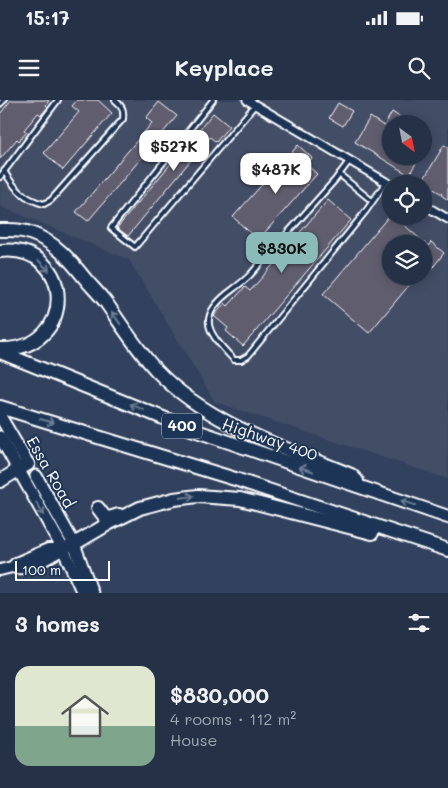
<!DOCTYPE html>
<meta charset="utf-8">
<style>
body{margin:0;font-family:Mali,sans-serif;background:#2d394d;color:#f1f3f6;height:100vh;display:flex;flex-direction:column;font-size:19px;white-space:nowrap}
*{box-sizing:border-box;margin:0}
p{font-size:16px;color:#a3a9b3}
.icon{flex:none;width:28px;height:28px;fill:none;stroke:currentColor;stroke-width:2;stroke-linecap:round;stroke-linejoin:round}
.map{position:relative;height:493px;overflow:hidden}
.side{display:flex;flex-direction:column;background:#253146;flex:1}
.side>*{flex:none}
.needle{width:32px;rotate:148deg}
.fabs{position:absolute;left:382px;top:15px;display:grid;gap:10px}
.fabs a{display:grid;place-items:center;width:50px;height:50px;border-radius:50%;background:#253146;box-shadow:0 2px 12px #0003,0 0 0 1px #424c5f;font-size:25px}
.scale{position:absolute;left:15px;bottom:12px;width:95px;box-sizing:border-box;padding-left:5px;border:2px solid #fff;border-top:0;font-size:14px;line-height:18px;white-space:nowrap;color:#fff;-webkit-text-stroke:4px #1d3557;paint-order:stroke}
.price{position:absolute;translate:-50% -42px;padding:0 11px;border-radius:10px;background:#fff;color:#222;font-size:16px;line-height:32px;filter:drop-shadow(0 1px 2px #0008)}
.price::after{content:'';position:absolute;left:50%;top:30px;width:15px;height:11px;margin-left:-8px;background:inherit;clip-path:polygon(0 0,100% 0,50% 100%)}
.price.selected{background:#8bbbb9;color:#111}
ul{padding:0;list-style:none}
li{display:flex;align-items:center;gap:15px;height:125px;padding:0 15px}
li span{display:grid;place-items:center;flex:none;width:140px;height:100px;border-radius:15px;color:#555}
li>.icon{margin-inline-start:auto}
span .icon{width:60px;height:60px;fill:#fffc;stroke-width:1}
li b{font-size:21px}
h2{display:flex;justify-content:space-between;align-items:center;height:60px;padding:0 15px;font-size:21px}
.status{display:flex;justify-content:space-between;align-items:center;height:35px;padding:0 25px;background:#253146;direction:ltr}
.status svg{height:14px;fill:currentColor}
header{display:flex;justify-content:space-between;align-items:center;height:65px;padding:0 15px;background:#253146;font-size:22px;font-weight:700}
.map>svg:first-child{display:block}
.built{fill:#434d66;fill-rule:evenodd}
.building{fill:#615d6e;stroke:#fff}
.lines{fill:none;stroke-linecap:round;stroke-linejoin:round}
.lane-casing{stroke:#fff;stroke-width:8}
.street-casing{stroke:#fff;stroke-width:11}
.secondary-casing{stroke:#fff;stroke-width:14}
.primary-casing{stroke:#fff;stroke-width:15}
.highway-casing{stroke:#fff;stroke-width:16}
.lane{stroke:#1d3557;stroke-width:4}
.street{stroke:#1d3557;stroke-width:7}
.secondary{stroke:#1d3557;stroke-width:10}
.primary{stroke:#1d3557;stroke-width:11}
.highway{stroke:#1d3557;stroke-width:12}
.oneway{stroke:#6c7c92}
.labels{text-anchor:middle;stroke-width:4;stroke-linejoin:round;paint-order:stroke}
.shield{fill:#1d3557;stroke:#bbc2cd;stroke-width:1}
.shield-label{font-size:15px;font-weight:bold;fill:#fff}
.street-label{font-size:16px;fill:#fff;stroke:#1d3557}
</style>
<div class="status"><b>15:17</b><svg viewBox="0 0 49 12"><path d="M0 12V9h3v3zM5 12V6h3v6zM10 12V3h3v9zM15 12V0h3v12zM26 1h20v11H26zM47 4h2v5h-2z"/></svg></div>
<header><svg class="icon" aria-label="menu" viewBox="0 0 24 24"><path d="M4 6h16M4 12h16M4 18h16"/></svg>Keyplace<svg class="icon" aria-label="search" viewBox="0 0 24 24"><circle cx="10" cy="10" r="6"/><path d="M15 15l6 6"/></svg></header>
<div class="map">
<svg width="448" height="493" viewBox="0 0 448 493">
<rect width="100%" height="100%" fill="#31415e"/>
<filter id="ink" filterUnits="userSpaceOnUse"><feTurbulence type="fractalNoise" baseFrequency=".02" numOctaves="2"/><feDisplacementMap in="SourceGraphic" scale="10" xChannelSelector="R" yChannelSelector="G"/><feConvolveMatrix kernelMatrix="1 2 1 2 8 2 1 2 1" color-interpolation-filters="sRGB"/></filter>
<g filter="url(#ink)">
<path class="built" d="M 0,0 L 448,0 L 448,379 L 215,302 L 129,160 L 0,106 ZM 391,24 L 424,24 L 424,56 L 391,56 ZM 391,84 L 424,84 L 424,116 L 391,116 ZM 391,144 L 424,144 L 424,176 L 391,176 Z"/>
<g class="building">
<polygon points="11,0 49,0 46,5 48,7 41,15 38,13 24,30 27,32 19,41 17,39 0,59 0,14"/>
<polygon points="77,0 98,0 112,13 63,70 44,53 79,12 72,6"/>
<polygon points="159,2 177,16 88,121 76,112 152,23 146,18"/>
<polygon points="338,3 352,11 343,26 329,18"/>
<polygon points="392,12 411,24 391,24 391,56 420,56 409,75 355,42 370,17 384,26"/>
<polygon points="213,13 229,26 216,42 210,37 128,136 117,128"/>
<polygon points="298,45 312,58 307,65 317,74 258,140 233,117 267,79 276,87 291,70 283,63"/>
<polygon points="444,45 448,47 448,100 441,95 442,94 422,82"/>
<polygon points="328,100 351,120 243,246 226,231 228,228 214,216 225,203 228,206 245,187 250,191 278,159 274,156 285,143 288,146"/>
<polygon points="389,116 394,116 428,146 431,142 444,153 430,171 424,165 424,144 391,144 391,176 417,176 369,233 323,194"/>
</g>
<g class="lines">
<g class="lane-casing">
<g id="lane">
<polyline points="213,0 111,128 135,147 256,4"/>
<polyline points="0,4 4,0"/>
<path d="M 350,60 L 335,80 L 250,175 C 243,182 236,187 228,193 C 194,220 211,235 234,260 L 241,260 L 248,256 L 366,111 L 386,82"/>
<path d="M 4,71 C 14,88 24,99 44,104 L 51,100 L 123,19 C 124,9 122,6 115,0"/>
<polyline points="339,74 372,101"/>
<polyline points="0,77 58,0"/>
</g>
</g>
<g class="street-casing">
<g id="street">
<polyline points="247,0 391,85"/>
<polyline points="424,105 448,119"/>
</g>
</g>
<g class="secondary-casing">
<g id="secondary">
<path d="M 12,467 C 30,474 54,452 70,446"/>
<polyline points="0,470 12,467 16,463 48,449 63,449"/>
</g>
</g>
<g class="primary-casing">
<g id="primary">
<polyline points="0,316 28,364"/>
<polyline points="0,337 63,449 83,493"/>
<polyline points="36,376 74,444 92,493"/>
</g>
</g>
<g class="highway-casing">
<g id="highway">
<path d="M 0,130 C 10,130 21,129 30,133 C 56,142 71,161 87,181 C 94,189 101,196 107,204 C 123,227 138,251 157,271 C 209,325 284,347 351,375 L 357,381"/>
<path d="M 0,151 C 76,143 78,252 0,249"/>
<polyline points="0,252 188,328 448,417"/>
<polyline points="0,307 235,379 448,450"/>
<polyline points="0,381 28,364"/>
<polyline points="98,408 104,416 109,418 119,415"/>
<polyline points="74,444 108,424 140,408 174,399 198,396 240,399 372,433"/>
</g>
</g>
<use href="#lane" class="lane"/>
<use href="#street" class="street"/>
<use href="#secondary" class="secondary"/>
<use href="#primary" class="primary"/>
<use href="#highway" class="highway"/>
</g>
<defs><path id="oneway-shaft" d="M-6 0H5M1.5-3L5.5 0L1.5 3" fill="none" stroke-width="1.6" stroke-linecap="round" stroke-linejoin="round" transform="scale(1.25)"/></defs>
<g class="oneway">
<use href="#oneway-shaft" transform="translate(44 166) rotate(45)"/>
<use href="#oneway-shaft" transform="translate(116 218) rotate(-125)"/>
<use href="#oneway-shaft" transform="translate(137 307) rotate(-158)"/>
<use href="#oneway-shaft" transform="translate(47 321) rotate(17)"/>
<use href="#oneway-shaft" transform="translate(306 369) rotate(-161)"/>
<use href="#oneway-shaft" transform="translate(187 397) rotate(-8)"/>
<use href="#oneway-shaft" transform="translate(408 403) rotate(-162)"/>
<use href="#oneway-shaft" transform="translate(40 409) rotate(60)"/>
</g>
</g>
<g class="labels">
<rect class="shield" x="162" y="313.5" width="40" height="25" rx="4"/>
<g class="shield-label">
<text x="182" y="331">400</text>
</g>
<g class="street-label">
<text transform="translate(270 339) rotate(19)" y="6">Highway 400</text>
<text transform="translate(51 372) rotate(60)" y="6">Essa Road</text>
</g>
</g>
</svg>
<div class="fabs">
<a><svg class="needle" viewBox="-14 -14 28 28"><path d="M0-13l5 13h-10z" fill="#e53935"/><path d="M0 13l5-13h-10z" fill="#a3a9b3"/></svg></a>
<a><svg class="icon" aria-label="locate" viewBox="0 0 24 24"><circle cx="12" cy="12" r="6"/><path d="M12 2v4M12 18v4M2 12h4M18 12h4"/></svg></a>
<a><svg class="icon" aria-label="layers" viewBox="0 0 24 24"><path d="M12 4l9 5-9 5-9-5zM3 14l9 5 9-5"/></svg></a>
</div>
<div class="scale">100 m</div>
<b class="price" style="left:174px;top:72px">$527K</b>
<b class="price" style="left:276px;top:95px">$487K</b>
<b class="price selected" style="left:282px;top:174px">$830K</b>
</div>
<section class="side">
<h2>3 homes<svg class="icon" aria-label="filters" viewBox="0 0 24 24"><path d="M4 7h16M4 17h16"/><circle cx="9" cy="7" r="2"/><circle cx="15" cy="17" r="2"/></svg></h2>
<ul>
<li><span style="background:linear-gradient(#dfe7d0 60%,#7fa58c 0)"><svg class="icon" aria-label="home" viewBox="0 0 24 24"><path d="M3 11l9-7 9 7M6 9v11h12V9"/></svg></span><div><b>$830,000</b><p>4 rooms · 112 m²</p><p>House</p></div></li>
</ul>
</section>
